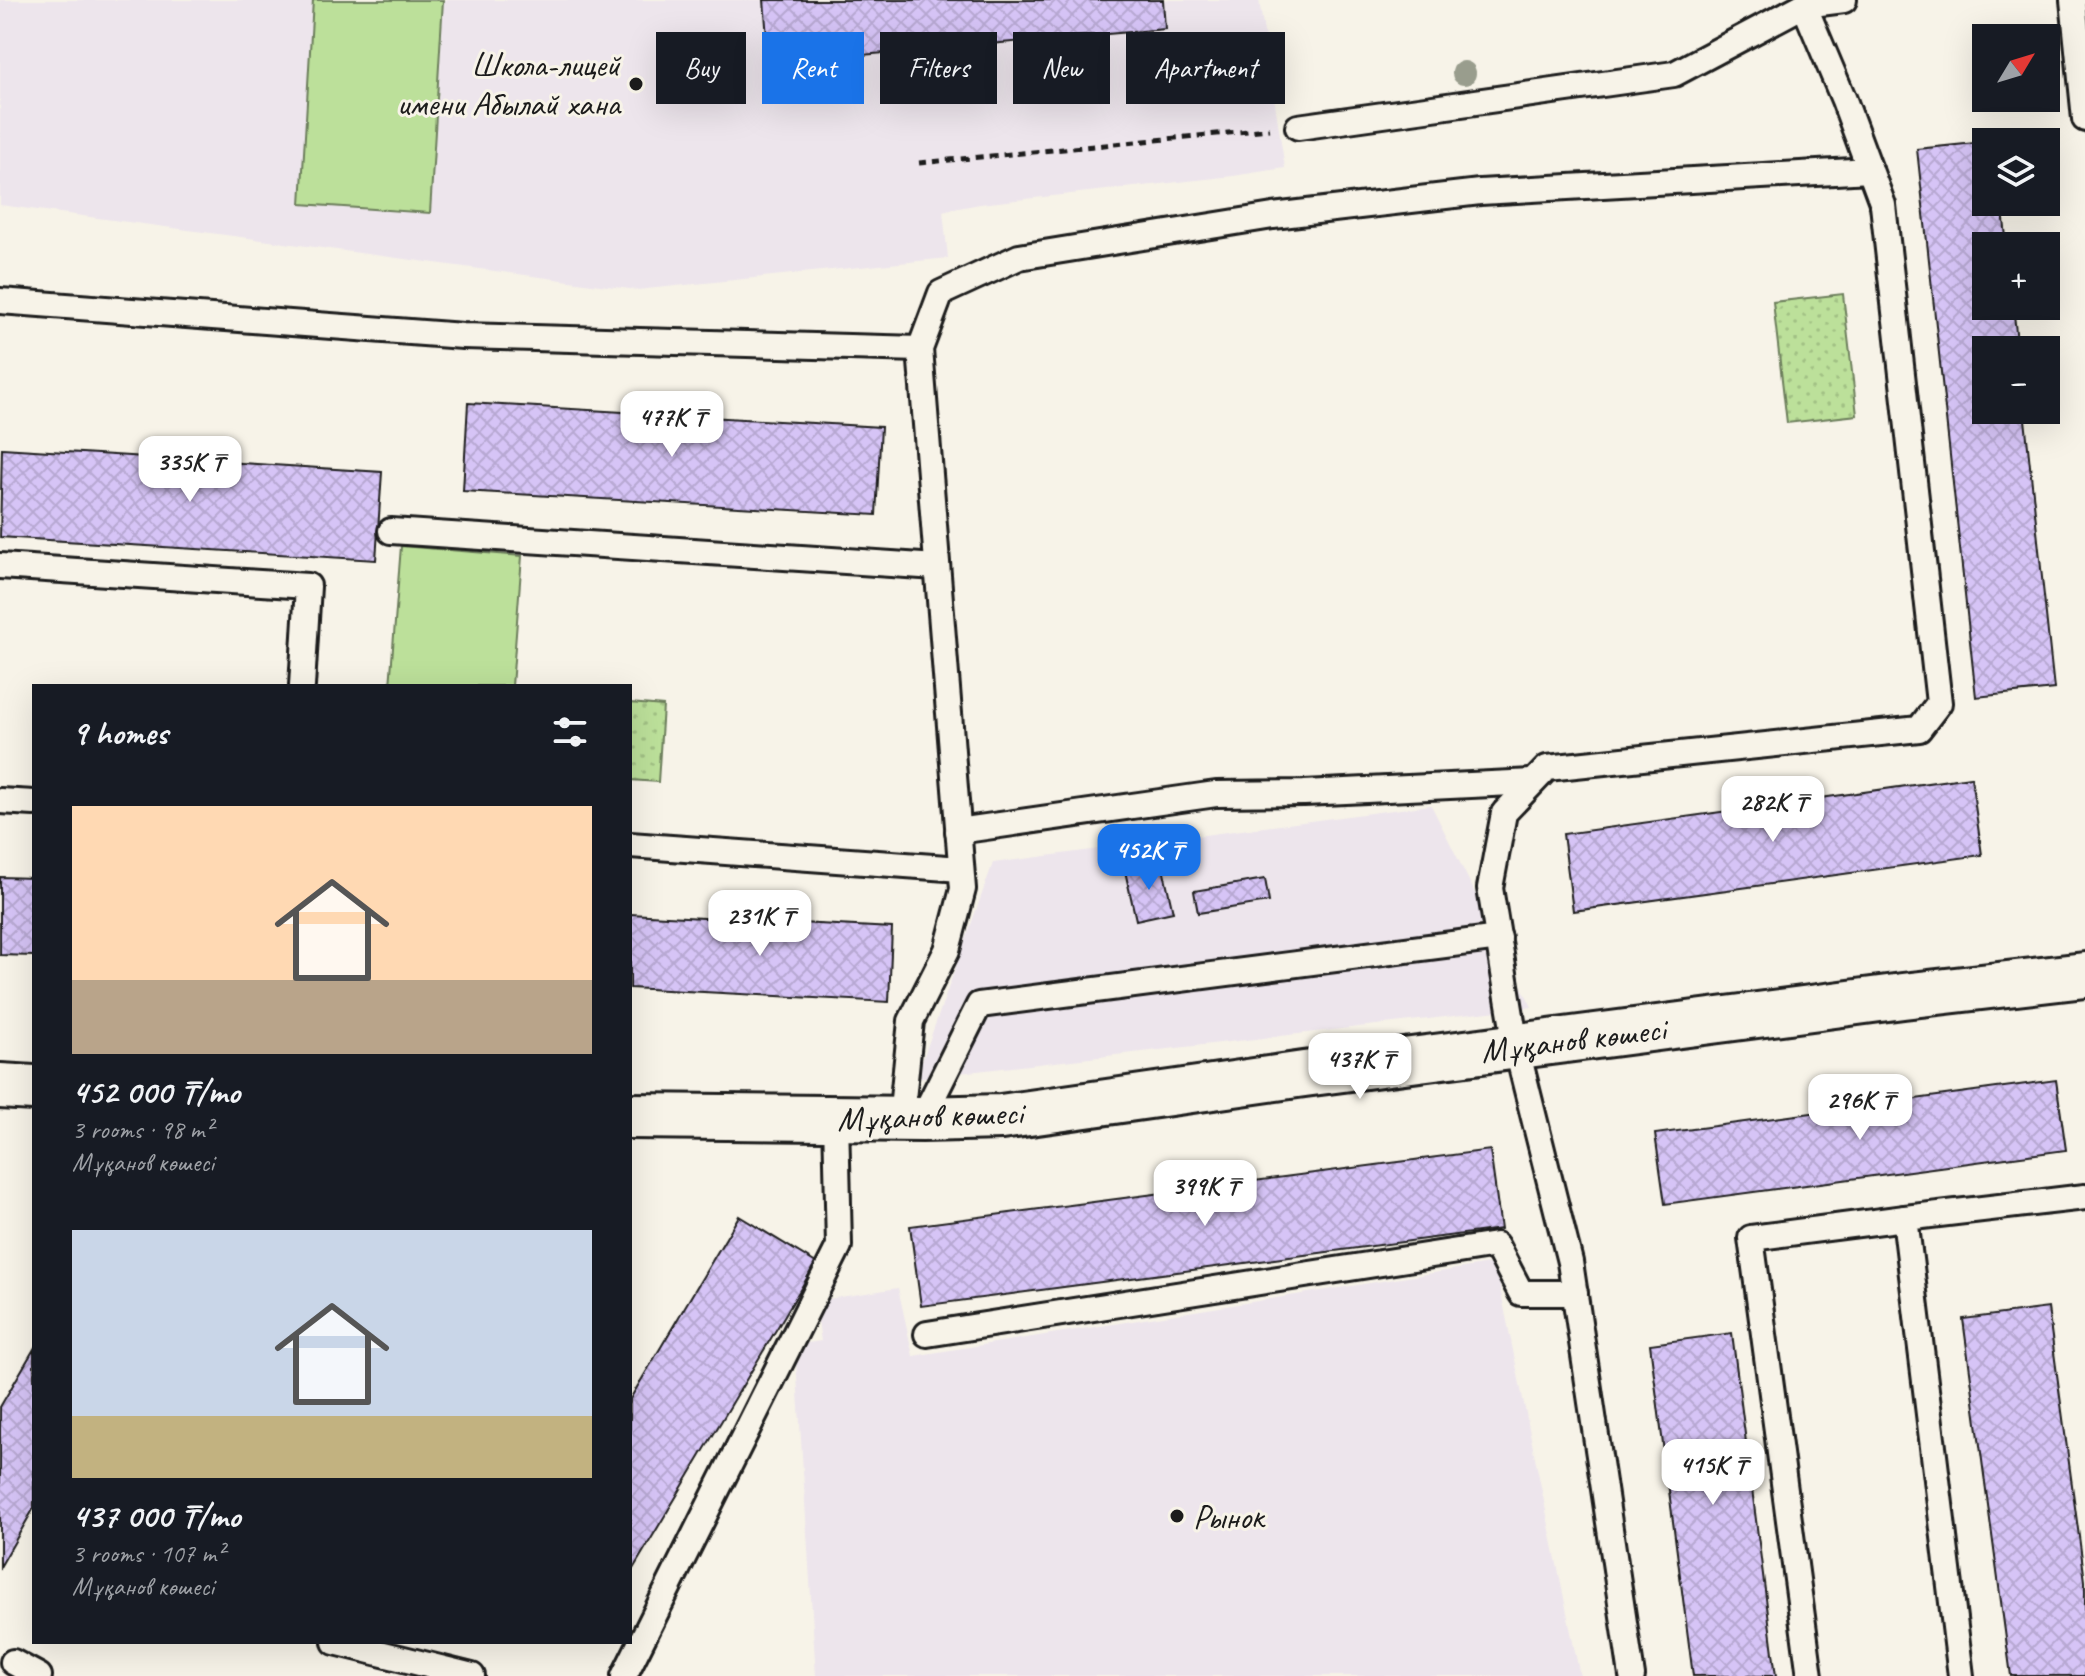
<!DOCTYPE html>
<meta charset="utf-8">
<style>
body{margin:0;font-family:Caveat,sans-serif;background:#20242c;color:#f1f3f6;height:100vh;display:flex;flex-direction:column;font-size:30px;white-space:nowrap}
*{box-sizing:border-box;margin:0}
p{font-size:26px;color:#9ea1a6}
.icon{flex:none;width:44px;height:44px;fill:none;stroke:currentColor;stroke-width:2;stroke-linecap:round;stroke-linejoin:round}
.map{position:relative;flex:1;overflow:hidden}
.side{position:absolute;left:32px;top:684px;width:600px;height:960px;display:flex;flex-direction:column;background:#171b24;border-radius:0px;box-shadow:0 8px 32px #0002}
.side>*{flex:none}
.banner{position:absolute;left:656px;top:32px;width:760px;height:72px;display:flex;gap:16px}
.needle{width:52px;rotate:52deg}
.buttons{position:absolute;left:1972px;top:24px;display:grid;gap:16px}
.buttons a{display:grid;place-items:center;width:88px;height:88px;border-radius:0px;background:#171b24;box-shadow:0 8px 32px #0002;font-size:40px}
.price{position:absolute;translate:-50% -68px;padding:0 18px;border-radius:16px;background:#fff;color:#222;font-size:26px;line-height:52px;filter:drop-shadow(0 2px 4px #0008)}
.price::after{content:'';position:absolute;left:50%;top:48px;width:24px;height:18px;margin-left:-12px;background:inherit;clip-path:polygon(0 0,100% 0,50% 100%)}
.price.active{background:#1a73e8;color:#fff}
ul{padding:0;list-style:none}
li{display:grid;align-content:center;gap:16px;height:424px;padding:0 40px}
li span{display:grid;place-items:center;height:248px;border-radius:0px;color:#555}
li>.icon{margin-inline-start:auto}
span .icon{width:144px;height:144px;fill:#fffc;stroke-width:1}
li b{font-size:34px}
h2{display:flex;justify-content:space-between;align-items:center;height:96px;padding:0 40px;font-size:34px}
.tag{padding:0 28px;border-radius:0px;background:#171b24;box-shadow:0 8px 32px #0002;font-size:28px;line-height:72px}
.tag.active{background:#1a73e8;color:#fff}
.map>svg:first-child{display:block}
.built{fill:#ede5ec}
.park{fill:url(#park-dots);stroke:#6c7e5b;stroke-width:2}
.pitch{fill:#bce09a;stroke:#6c7e5b;stroke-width:2}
.building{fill:url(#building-cross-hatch);stroke:#1c1c1c;stroke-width:2}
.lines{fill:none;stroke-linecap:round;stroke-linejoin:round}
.lane-casing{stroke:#1c1c1c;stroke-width:30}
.street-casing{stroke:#1c1c1c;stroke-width:50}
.path{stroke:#1c1c1c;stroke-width:5;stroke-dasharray:8 6;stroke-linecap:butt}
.lane{stroke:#f7f3e8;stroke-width:24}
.street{stroke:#f7f3e8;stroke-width:44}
.tree{fill:#999d8d}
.poi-dot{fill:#1c1c1c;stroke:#f7f3e8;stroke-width:3}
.labels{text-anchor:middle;stroke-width:6;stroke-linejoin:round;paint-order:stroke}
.poi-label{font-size:34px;fill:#1c1c1c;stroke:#f7f3e8;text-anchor:end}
.street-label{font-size:34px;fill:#1c1c1c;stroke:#f7f3e8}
</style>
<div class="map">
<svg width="2085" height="1676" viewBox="0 0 2085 1676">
<defs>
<pattern id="park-dots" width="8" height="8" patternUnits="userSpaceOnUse" patternTransform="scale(2)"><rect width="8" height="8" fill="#bce09a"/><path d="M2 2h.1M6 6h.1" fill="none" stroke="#a1c084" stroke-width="1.8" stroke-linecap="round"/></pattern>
<pattern id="building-cross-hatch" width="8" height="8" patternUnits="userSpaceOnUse" patternTransform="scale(2)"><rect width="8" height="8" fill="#d6c4f6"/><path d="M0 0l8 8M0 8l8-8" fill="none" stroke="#b7a8d2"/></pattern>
</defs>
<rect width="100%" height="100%" fill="#f7f3e8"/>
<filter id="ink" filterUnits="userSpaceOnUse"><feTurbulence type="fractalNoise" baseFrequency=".0125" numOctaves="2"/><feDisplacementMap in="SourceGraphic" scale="16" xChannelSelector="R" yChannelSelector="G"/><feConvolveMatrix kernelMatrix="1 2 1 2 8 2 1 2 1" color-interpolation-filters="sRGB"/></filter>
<g filter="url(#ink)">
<g class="built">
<polygon points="0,0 1259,0 1285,168 1233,176 980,204 943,211 948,258 637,290 0,205"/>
<polygon points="1431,805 1532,1007 916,1078 993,863"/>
<polygon points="1495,1263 1580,1676 816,1676 795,1345 821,1341 815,1301 898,1288 913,1356"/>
</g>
<g class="park">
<polygon points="1843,294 1857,415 1787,423 1773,302"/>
<polygon points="630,703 663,706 658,782 630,780"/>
</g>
<g class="pitch">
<polygon points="313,0 443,0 430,213 301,204"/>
<polygon points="401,546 522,556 512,686 390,686"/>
</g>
<g class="building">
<polygon points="764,0 1163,0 1165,29 769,63"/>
<polygon points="1995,141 1986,142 1986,202 2002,202 2007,246 1986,246 1986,306 2013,306 2018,350 1986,350 1986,410 2024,410 2054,689 1976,697 1917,149"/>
<polygon points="468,403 881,427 876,515 463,491"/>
<polygon points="2,448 382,472 376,560 0,537"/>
<polygon points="1971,777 1982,855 1573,911 1563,834"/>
<polygon points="1162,863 1173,912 1136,920 1125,871"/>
<polygon points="0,877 34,878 34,956 0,955"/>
<polygon points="1265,879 1269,902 1198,913 1194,891"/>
<polygon points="630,914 892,928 889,1002 630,988"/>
<polygon points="2056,1080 2066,1150 1665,1204 1655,1134"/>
<polygon points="1490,1150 1501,1229 921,1306 910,1226"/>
<polygon points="739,1216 816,1263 630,1574 630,1399"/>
<polygon points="2048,1308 2085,1581 2085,1676 2011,1676 1963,1319"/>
<polygon points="1732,1333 1776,1676 1693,1676 1650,1344"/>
<polygon points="34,1349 34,1508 0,1567 0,1407"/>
</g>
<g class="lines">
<g class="lane-casing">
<g id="lane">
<polyline points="2073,0 2085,119"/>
<polyline points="1298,127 1674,74 1804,5 1844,0"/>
<polyline points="0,301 463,336 920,349"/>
<polyline points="391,531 937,567"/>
<polyline points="0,566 308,586 302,686"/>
<polyline points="0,801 34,803"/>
<polyline points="958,831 1216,794 1304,793 1533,782"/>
<polyline points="630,845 961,869"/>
<polyline points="901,1119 911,1021 947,950 963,889 920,349 941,293 1019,257 1273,216 1480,192 1870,170"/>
<polyline points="922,1119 979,1005 1499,938"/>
<polyline points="927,1334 1496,1245 1521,1293 1575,1293"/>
<polyline points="335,1642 472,1676"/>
<polyline points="13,1662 39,1676"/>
<polyline points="624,1676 839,1246 836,1119"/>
<polyline points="1632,1676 1570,1262 1516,1046 1490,888 1504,813 1547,768 1919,729 1939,703 1883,205 1844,100 1804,5"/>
<polyline points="1810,1676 1751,1238 1905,1218"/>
<polyline points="1961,1676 1905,1218 2085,1197"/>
</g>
</g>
<g class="street-casing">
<g id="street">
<polyline points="0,1086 34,1088"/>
<polyline points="630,1116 922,1119 1001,1117 1304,1074 1903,996 2085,975"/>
</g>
</g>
<polyline class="path" points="919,163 1269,129"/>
<use href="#lane" class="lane"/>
<use href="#street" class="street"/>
</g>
<circle class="tree" cx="1464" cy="73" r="12"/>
</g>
<g class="poi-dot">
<circle cx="636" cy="84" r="8"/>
<circle cx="1177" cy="1516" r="8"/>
</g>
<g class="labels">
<g class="poi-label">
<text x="620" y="76">Школа-лицей<tspan x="620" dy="39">имени Абылай хана</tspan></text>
<text x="1193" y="1528" text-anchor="start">Рынок</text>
</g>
<g class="street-label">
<text transform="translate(1573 1039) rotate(-7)" y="12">Мұқанов көшесі</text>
<text transform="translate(930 1115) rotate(-2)" y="12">Мұқанов көшесі</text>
</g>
</g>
</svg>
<div class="buttons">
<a><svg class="needle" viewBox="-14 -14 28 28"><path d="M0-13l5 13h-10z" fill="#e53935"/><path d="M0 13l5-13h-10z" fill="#9ea1a6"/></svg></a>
<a><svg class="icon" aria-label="layers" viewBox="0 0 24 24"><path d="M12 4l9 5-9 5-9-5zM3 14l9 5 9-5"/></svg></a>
<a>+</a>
<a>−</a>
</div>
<b class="price" style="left:672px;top:459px">477K ₸</b>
<b class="price" style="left:190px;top:504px">335K ₸</b>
<b class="price" style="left:1773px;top:844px">282K ₸</b>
<b class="price active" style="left:1149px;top:892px">452K ₸</b>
<b class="price" style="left:760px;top:958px">231K ₸</b>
<b class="price" style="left:1360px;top:1101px">437K ₸</b>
<b class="price" style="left:1860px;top:1142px">296K ₸</b>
<b class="price" style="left:1205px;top:1228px">399K ₸</b>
<b class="price" style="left:1713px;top:1507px">415K ₸</b>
<div class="banner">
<a class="tag">Buy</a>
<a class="tag active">Rent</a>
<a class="tag">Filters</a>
<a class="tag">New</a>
<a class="tag">Apartment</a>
</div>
<section class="side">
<h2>9 homes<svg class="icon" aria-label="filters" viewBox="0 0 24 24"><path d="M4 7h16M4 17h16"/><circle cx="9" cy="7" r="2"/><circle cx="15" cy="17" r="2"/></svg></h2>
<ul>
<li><span style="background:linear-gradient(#ffd9b3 70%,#b9a48a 0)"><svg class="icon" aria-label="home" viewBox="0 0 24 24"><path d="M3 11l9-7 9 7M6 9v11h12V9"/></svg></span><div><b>452 000 ₸/mo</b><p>3 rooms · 98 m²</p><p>Мұқанов көшесі</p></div></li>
<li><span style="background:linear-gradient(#c9d6e8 75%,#c2b280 0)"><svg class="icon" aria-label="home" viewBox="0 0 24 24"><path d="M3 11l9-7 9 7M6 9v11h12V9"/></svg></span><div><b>437 000 ₸/mo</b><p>3 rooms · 107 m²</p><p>Мұқанов көшесі</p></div></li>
</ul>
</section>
</div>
